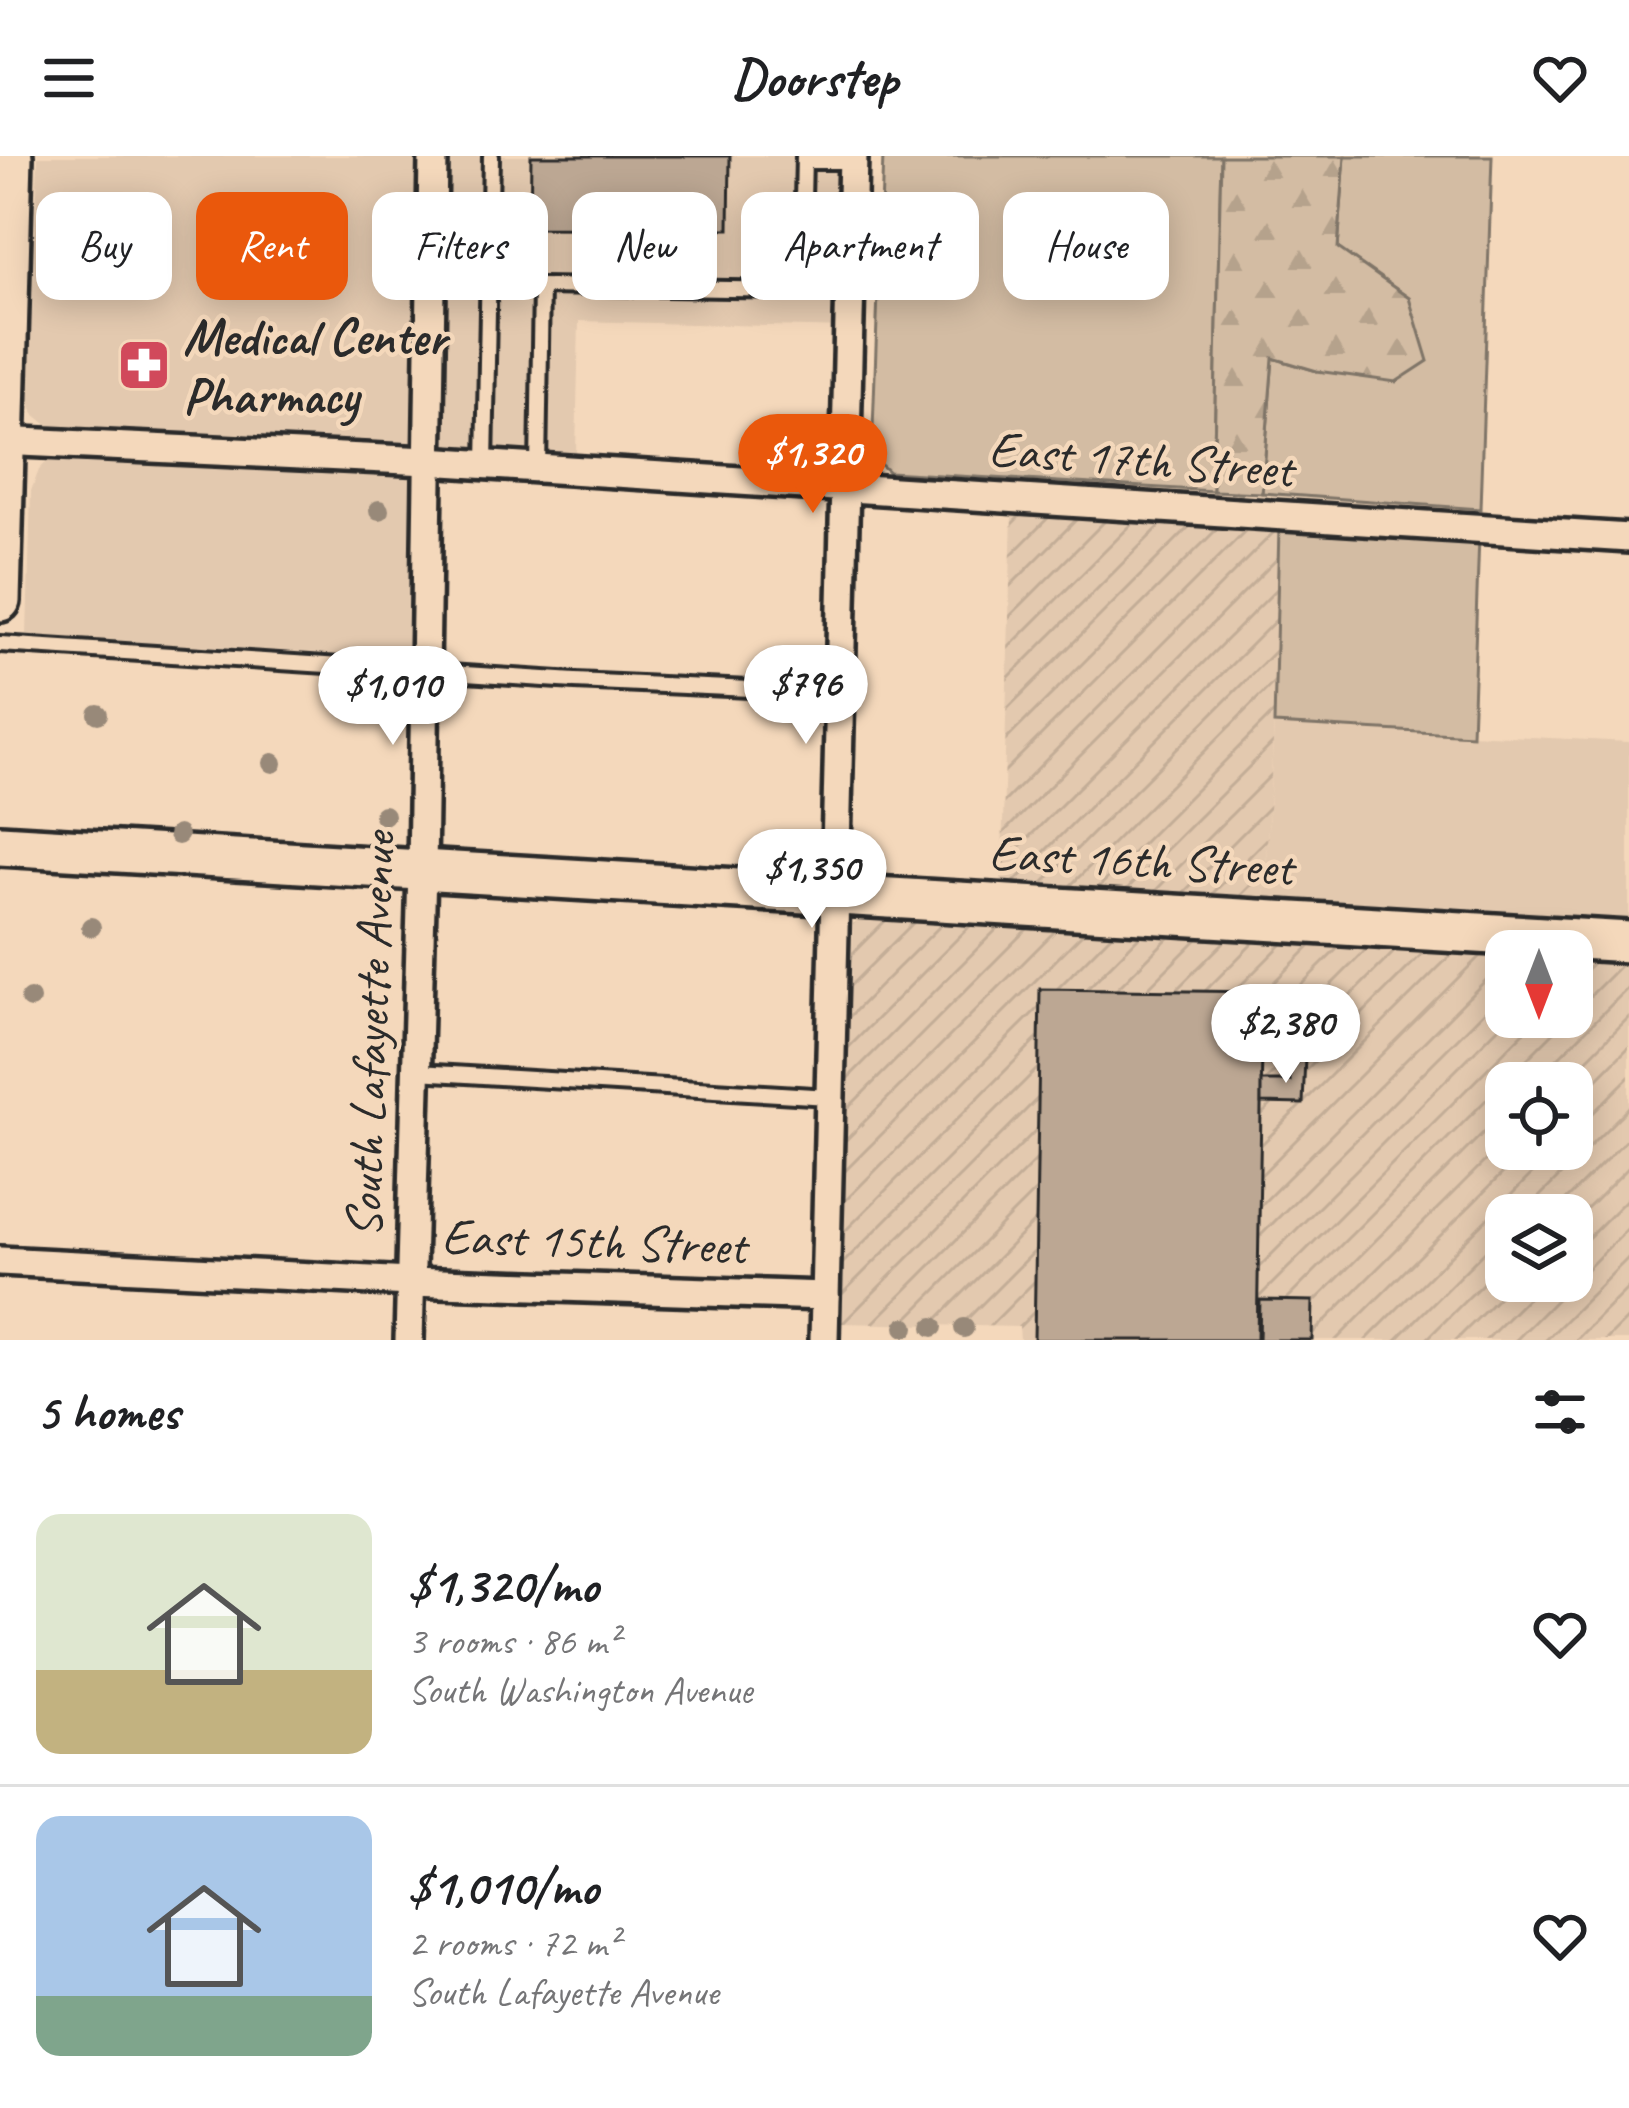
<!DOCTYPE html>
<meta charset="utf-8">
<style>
body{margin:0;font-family:Caveat,sans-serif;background:#f2f2f2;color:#202124;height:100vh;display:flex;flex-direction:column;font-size:45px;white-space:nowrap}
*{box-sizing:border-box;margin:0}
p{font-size:39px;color:#757577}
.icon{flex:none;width:66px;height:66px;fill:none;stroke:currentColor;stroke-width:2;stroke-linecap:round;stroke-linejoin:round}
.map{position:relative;height:1184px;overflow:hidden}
.details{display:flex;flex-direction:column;background:#fff;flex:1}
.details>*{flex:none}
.top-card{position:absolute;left:36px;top:36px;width:1557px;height:108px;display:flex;gap:24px}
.needle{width:78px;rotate:180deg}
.buttons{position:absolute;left:1485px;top:774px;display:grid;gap:24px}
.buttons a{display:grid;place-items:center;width:108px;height:108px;border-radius:24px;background:#fff;box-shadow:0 6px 30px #0003;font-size:60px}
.price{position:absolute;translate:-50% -102px;padding:0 27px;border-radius:42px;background:#fff;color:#222;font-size:39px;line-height:78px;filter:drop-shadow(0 3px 6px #0008)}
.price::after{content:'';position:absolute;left:50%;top:72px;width:36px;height:27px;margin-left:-18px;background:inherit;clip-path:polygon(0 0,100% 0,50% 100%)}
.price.current{background:#ea580c;color:#fff}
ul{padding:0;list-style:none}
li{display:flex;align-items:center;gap:36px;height:300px;padding:0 36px}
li+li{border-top:3px solid #e0e0e0}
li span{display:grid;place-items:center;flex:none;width:336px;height:240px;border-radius:24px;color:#555}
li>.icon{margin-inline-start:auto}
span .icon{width:144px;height:144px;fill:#fffc;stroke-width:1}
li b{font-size:51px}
h2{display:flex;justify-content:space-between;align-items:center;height:144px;padding:0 36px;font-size:51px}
.pill{padding:0 42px;border-radius:24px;background:#fff;box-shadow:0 6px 30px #0003;font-size:42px;line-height:108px}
.pill.current{background:#ea580c;color:#fff}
header{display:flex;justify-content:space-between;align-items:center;height:156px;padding:0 36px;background:#fff;font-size:54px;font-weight:700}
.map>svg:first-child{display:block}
.built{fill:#e3c9af}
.industrial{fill:url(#industrial-furrows);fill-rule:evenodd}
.green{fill:#d3bca3;stroke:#7f7467;stroke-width:3}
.forest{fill:url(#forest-firs);stroke:#7f7467;stroke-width:3}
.building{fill:#bca793;stroke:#2b2b2b;stroke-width:3}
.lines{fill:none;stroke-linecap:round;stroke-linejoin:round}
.lane-casing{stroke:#2b2b2b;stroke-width:22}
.street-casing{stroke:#2b2b2b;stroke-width:36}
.secondary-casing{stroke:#2b2b2b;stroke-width:48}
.lane{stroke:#f4d8bb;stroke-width:14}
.street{stroke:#f4d8bb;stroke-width:27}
.secondary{stroke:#f4d8bb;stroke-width:39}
.tree{fill:#988979}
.labels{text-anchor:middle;stroke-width:9;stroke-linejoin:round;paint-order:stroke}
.poi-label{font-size:51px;font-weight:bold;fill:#2b2b2b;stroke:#f4d8bb;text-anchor:start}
.street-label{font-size:51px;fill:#2b2b2b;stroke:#f4d8bb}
</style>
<header><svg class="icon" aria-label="menu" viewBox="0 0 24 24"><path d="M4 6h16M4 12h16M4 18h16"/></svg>Doorstep<svg class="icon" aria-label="heart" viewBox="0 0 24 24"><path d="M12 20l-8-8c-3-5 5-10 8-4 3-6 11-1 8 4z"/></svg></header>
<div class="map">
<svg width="1629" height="1184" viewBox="0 0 1629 1184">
<defs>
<pattern id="industrial-furrows" width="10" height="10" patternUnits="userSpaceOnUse" patternTransform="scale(3)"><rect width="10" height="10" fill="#e3c9af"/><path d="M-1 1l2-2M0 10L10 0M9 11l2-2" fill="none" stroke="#c3ad97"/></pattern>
<pattern id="forest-firs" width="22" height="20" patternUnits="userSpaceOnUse" patternTransform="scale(3)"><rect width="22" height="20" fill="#d3bca3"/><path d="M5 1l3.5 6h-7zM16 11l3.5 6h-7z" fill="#b5a28c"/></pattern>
</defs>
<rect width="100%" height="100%" fill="#f4d8bb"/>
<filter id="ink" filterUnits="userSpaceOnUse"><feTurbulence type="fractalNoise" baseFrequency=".00833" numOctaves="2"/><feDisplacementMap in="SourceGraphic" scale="24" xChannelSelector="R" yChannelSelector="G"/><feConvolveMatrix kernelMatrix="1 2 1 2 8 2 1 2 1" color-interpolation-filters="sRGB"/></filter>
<g filter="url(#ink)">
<g class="built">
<polygon points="38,0 850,0 845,172 579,165 576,297 51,272 34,258 29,243"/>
<polygon points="50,302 409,321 418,336 415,504 27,479 31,335 39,314"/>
<polygon points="1274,568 1629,586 1629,763 1264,743"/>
</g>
<g class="industrial">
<polygon points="1012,359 1279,372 1274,568 1264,743 1001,734"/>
<path d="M 867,759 L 1506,801 L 1506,861 L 1572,861 L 1572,805 L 1629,809 L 1629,1184 L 1020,1184 L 1019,1171 L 840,1167 L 853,768 ZM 1506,927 L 1572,927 L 1572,993 L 1506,993 ZM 1506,1059 L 1572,1059 L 1572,1125 L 1506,1125 Z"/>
</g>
<g class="green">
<polygon points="883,0 1221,0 1213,335 889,316 872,301"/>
<polygon points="1345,0 1492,0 1480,353 1262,337 1273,202 1317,215 1409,142 1338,93"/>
<polygon points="1279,372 1479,380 1472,579 1274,568"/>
</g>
<polygon class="forest" points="1221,0 1345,0 1338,92 1409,142 1428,205 1396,226 1317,215 1273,202 1262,337 1213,335"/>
<g class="building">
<polygon points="531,0 730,0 729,73 530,72"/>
<polygon points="1040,833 1263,836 1257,1184 1034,1184"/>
<polygon points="1290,900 1305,901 1303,948 1261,947 1261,925 1290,925"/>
<polygon points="1260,1144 1313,1145 1312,1184 1259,1184"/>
</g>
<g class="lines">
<g class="lane-casing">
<g id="lane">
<polyline points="804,5 852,5"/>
<polyline points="801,135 804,0"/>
<polyline points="485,309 491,0"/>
<polyline points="538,312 541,130 849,135"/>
<polyline points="0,488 575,525 839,537"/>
<polyline points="418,916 829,941"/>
</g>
</g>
<g class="street-casing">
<g id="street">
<polyline points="0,285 428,305 1629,382"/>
<polyline points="0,1105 410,1126 825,1140"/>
<polyline points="409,1184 422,714 433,0"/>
<polyline points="824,1184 853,0"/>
</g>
</g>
<g class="secondary-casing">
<g id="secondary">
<polyline points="0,445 12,0"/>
<polyline points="0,689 1629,786"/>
</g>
</g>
<use href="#lane" class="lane"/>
<use href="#street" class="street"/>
<use href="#secondary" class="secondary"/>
</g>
<g class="tree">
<circle cx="379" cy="354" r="10"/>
<circle cx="98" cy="558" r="10"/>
<circle cx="273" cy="607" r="10"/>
<circle cx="384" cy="659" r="10"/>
<circle cx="178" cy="679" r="10"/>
<circle cx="91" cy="771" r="10"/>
<circle cx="30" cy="843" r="10"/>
<circle cx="905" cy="1171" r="10"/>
<circle cx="933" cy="1171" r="10"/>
<circle cx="964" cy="1172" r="10"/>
</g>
</g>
<defs>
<g id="pharmacy-square" transform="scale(2.7)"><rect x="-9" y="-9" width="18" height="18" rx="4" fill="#d1495b" stroke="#f4d8bb"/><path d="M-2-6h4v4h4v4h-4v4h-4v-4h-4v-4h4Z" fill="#fff"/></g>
</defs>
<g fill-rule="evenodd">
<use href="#pharmacy-square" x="144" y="209"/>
</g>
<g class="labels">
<g class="poi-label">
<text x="183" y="198">Medical Center<tspan x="183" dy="59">Pharmacy</tspan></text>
</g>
<g class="street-label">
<text transform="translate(1141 302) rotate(4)" y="18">East 17th Street</text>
<text transform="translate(1141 703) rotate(3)" y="18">East 16th Street</text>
<text transform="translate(369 879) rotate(-88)" y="18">South Lafayette Avenue</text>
<text transform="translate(594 1084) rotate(2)" y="18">East 15th Street</text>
</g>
</g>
</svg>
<div class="buttons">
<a><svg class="needle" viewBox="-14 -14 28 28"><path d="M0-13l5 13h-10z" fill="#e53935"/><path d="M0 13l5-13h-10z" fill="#757577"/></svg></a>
<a><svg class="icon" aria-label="locate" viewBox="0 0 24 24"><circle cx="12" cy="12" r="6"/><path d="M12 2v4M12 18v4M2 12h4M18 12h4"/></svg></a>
<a><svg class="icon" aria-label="layers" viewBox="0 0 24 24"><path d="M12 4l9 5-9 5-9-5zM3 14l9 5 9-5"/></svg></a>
</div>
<b class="price current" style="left:813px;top:360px">$1,320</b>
<b class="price" style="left:806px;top:591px">$796</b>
<b class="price" style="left:393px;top:592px">$1,010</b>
<b class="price" style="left:812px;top:775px">$1,350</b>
<b class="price" style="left:1286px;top:930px">$2,380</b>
<div class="top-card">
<a class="pill">Buy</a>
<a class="pill current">Rent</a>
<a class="pill">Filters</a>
<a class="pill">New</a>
<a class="pill">Apartment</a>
<a class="pill">House</a>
</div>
</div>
<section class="details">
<h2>5 homes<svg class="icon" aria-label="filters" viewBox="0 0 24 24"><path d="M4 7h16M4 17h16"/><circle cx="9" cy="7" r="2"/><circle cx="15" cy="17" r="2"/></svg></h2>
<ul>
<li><span style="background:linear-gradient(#dfe7d0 65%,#c2b280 0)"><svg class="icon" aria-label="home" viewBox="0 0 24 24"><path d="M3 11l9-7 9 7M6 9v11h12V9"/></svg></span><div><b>$1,320/mo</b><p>3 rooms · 86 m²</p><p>South Washington Avenue</p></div><svg class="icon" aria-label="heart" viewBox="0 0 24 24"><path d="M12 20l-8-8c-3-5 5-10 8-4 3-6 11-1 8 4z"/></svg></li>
<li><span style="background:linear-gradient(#a9c7e8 75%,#7fa58c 0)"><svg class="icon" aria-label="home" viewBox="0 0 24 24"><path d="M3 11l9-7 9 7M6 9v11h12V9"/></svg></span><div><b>$1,010/mo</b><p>2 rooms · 72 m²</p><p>South Lafayette Avenue</p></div><svg class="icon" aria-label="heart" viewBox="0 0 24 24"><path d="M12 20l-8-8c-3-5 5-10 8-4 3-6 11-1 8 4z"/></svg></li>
</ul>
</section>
